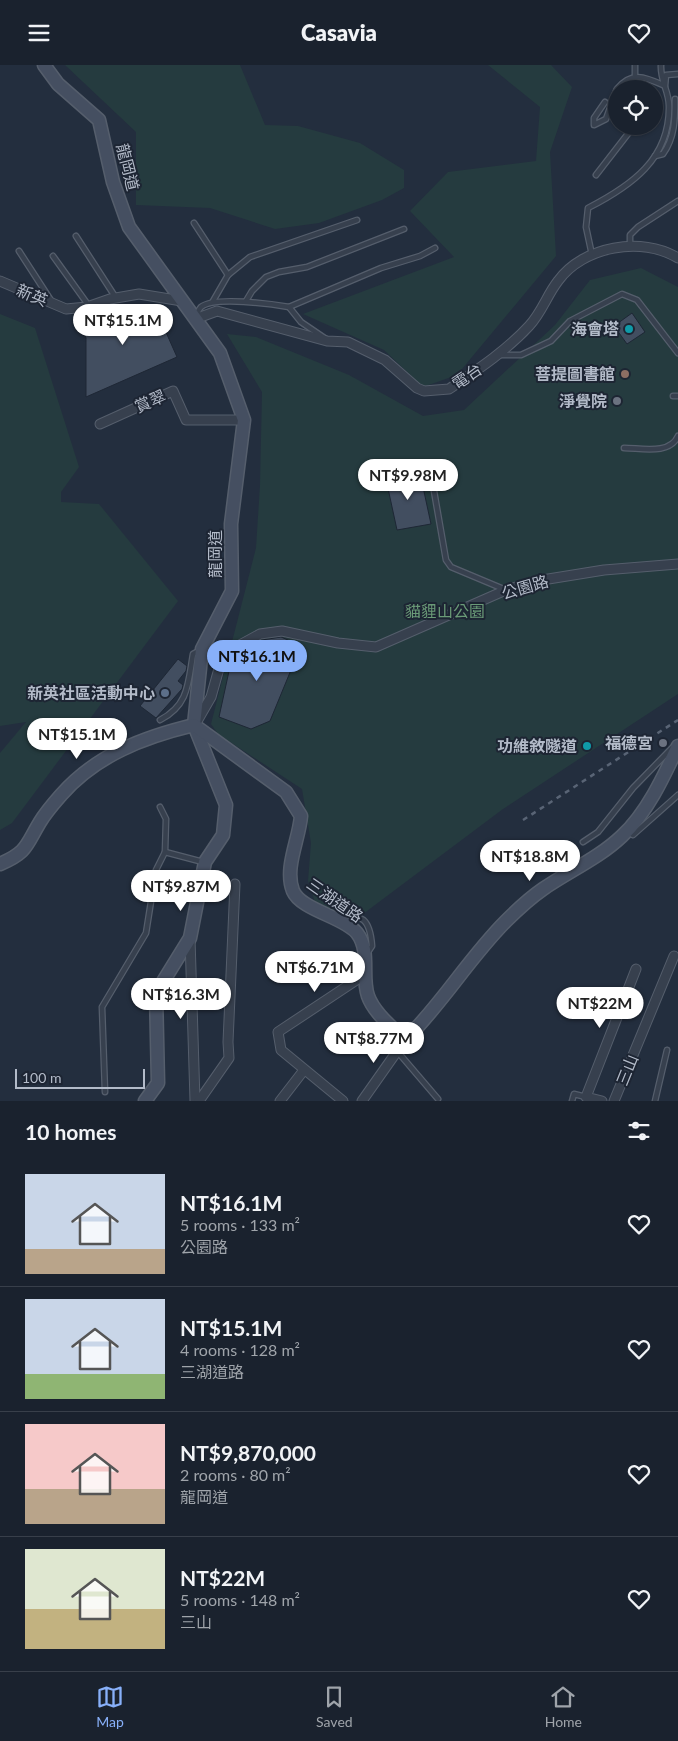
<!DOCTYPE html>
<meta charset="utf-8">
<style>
body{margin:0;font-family:Lato,"Noto Sans TC",sans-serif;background:#232a36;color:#f1f3f6;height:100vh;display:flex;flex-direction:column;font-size:19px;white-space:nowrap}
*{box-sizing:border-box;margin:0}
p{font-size:16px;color:#9fa4aa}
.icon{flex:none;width:28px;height:28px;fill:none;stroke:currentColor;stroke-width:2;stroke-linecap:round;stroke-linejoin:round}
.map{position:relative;height:1036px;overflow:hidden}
.side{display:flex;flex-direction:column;background:#1a222e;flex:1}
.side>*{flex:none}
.tools{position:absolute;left:608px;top:15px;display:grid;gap:10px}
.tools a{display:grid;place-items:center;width:55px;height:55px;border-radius:50%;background:#1a222e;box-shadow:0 1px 4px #0004,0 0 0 1px #383f4a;font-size:25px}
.scale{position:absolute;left:15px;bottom:12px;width:130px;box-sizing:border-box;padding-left:5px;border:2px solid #b3bbc9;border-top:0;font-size:14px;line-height:18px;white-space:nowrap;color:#b3bbc9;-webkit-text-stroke:4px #1d2533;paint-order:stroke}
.price{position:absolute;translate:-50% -42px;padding:0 11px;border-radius:18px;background:#fff;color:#222;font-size:16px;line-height:32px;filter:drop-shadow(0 1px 2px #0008)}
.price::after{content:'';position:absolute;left:50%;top:30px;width:15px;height:11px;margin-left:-8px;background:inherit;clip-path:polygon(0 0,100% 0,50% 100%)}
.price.on{background:#88b0f9;color:#111}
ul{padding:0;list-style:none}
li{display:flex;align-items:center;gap:15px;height:125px;padding:0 25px}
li+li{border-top:1px solid #383f4a}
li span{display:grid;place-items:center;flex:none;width:140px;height:100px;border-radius:0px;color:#555}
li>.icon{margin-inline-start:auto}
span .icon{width:60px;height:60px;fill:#fffc;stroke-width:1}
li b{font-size:21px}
h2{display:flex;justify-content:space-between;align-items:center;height:60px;padding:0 25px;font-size:21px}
header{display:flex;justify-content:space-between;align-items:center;height:65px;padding:0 25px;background:#1a222e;font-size:22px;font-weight:800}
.dock{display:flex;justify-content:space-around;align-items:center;height:70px;border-top:1px solid #383f4a;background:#1a222e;font-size:14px;color:#9fa4aa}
.dock a{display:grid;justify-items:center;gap:2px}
.dock .on{color:#88b0f9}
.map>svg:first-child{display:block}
.green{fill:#253b3f}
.building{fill:#424e60;stroke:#1e2735}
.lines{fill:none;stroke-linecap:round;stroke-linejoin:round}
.lane-casing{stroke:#555e6c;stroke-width:7}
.street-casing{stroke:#555e6c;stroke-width:11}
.secondary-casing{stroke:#555e6c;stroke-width:15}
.lane{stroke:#37404e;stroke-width:4.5}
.street{stroke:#37404e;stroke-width:9}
.secondary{stroke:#454f61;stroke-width:12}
.rail{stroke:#596475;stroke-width:2.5;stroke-dasharray:5 5;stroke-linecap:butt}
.culture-dot{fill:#0f9aa8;stroke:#1d2533;stroke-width:2}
.education-dot{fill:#8d6e63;stroke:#1d2533;stroke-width:2}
.worship-dot{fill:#6b7280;stroke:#1d2533;stroke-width:2}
.service-dot{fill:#5c6f8a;stroke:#1d2533;stroke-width:2}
.labels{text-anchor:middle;stroke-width:4;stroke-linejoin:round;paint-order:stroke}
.street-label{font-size:16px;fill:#b3bbc9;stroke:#1d2533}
.poi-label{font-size:16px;font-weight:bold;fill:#b3bbc9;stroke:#1d2533;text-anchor:end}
.park-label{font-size:16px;fill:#6a9a77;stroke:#1d2533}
</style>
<header><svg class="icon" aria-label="menu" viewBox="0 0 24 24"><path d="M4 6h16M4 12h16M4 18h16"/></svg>Casavia<svg class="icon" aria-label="heart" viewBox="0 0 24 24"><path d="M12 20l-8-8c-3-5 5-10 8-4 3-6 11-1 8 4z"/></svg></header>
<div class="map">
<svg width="678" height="1036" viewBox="0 0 678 1036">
<rect width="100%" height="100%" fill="#232e3e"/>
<g class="green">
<polygon points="65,0 240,0 265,60 298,61 360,78 404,105 404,123 382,135 319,158 275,164 210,143 136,140 136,67"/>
<polygon points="488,0 551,0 572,22 550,87 556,191 457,310 423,322 384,285 303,249 454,192 410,146 448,107 536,96 540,42"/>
<polygon points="641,203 678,222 678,629 503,744 355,855 317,843 308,816 311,778 302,724 218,669 211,659 256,483 260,420 262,327 227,269 256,272 349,310 423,351 464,345 555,260 590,215"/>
<polygon points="0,249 35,263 79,402 61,427 61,437 99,439 178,536 12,758 0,765 0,688 26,657 0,661"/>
</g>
<g class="building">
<polygon points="119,241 134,242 150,247 165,265 177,292 86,332 86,273 80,257"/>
<polygon points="632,248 645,267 627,279 614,261"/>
<polygon points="420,408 431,459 397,465 386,414"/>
<polygon points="281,572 288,575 298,588 270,656 251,664 219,652 231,597 243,585 262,575"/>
<polygon points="178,594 187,601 186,606 178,616 183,620 182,624 156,653 140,641"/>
</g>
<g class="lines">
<g class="lane-casing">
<g id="lane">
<polyline points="635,12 635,0"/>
<polyline points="665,21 666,10 678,9"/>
<path d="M 617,24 C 631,6 645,12 663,20"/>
<polyline points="605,37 594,53 594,60 606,54 616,26"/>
<path d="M 655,91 L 663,89 C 675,72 675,54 675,34"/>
<polyline points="596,110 634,61"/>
<polyline points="194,158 228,210"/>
<polyline points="76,171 116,233"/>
<polyline points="630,181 630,170 638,162 678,136"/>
<polyline points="19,186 52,237"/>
<path d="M 592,190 L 586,162 L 588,143 C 631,121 670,94 669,41 C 669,26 660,16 661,0"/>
<polyline points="53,191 89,241"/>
<polyline points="213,236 228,210 250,192 357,155"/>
<polyline points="246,236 252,226 266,212 279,207 307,202 404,164"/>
<path d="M 195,252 C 197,249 199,244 201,242 C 214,231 272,239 289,242"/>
<polyline points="326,274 301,257 289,242 381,203 420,191 435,183"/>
<polyline points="499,290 521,290 551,276 570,256 622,229 637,235 678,288"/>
<polyline points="673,331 678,331"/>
<path d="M 624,383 C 641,383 670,390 678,371"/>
<polyline points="430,403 446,495 451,502 506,525"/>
<path d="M 160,655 C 189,640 188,618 193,589 L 199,586"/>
<polyline points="160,742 166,754 165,787"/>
<polyline points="628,767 633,770 678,730"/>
<polyline points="583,777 598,767 633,723 672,683"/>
<path d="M 336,850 C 363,849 370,854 372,881 L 368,887"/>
<polyline points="397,986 438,1034"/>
<polyline points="105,1027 102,942 146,868 156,805 165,787 203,797"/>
<polyline points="572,1036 574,1029 586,1032"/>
<polyline points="655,1036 667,985"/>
</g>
</g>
<g class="street-casing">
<g id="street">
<polyline points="0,216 66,244 87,242 110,234 139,229 182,236"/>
<path d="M 195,254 L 217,246 L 327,276 L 348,277 L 385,295 L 417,323 L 424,326 L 449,324 C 477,305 506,286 529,261 C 542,247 547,230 558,216 C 583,181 642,171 678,193"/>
<polyline points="100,359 173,326 186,355 244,355"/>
<polyline points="196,658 211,632 220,600 238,581 260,569 282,566 338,578 376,582 506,525 536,516 604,505 678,499"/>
<polyline points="190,873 195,1036"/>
<polyline points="199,1036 229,993 228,977 235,819"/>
<polyline points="280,1036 304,1005"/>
<polyline points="343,1036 281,985 278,967 364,910"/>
<polyline points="362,1036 405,975"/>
<polyline points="602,1036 586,1032 636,904"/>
<polyline points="614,1036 674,891"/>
</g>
</g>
<g class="secondary-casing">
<g id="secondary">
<polyline points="44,0 58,19 99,55 113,117 129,162 220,288 244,355 231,459 232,526 202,584 194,660 226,740 223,770 205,797 190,873 156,928 158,1018 145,1036"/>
<path d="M 0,799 C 28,787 26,780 40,757 C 46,747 54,738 61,730 C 96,690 144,672 194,660 L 286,727 L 301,751 C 299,775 284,803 293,826 C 301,845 344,852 357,868 C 371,886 361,911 368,931 C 374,948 393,963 405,975 C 442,939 469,893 506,856 C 517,845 530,833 543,824 C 569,806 599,793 622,771 C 647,748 664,711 678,681"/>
</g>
</g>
<use href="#lane" class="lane"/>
<use href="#street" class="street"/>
<use href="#secondary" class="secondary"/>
<polyline class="rail" points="523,755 678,655"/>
</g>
<g class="culture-dot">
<circle cx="629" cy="264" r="5"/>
<circle cx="587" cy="681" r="5"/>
</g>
<circle class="education-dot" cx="625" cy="309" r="5"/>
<g class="worship-dot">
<circle cx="617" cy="336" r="5"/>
<circle cx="663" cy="678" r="5"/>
</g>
<circle class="service-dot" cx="165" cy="628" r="5"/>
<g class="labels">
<g class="street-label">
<text transform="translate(128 102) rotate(76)" y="6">龍岡道</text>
<text transform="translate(32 230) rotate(23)" y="6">新英</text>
<text transform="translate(467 311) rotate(-34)" y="6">電台</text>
<text transform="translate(150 336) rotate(-24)" y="6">賞翠</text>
<text transform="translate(215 489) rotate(-90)" y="6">龍岡道</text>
<text transform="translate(525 522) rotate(-16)" y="6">公園路</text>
<text transform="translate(335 835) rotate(35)" y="6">三湖道路</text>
<text transform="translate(627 1005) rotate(-68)" y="6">三山</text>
</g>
<g class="poi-label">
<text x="619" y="270">海會塔</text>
<text x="615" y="315">菩提圖書館</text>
<text x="607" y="342">淨覺院</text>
<text x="155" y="634">新英社區活動中心</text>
<text x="653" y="684">福德宮</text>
<text x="577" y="687">功維敘隧道</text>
</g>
<g class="park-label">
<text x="445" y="552">貓貍山公園</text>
</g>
</g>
</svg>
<div class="tools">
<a><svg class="icon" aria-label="locate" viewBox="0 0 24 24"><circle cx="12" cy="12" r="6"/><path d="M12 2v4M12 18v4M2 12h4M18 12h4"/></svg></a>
</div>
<div class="scale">100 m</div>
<b class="price" style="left:123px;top:281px">NT$15.1M</b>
<b class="price" style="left:408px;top:436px">NT$9.98M</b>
<b class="price on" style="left:257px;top:617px">NT$16.1M</b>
<b class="price" style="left:77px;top:695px">NT$15.1M</b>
<b class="price" style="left:530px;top:817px">NT$18.8M</b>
<b class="price" style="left:181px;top:847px">NT$9.87M</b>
<b class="price" style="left:315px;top:928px">NT$6.71M</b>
<b class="price" style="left:181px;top:955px">NT$16.3M</b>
<b class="price" style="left:600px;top:964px">NT$22M</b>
<b class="price" style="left:374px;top:999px">NT$8.77M</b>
</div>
<section class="side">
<h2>10 homes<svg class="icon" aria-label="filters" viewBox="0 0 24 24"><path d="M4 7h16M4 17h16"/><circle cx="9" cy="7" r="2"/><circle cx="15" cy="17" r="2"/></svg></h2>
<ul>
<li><span style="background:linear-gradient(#c9d6e8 75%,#b9a48a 0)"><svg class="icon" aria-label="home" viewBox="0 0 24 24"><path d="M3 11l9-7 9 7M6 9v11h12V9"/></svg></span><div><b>NT$16.1M</b><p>5 rooms · 133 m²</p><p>公園路</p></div><svg class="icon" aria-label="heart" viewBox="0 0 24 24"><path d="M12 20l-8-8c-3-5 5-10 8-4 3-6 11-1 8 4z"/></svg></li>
<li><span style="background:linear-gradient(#c9d6e8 75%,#8fb573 0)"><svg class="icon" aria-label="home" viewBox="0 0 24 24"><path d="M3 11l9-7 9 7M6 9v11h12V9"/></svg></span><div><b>NT$15.1M</b><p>4 rooms · 128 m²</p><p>三湖道路</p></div><svg class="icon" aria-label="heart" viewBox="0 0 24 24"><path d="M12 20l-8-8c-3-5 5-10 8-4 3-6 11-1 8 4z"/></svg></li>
<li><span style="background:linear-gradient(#f6c9c9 65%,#b9a48a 0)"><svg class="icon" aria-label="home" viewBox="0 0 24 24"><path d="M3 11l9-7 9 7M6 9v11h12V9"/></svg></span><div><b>NT$9,870,000</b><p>2 rooms · 80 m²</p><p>龍岡道</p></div><svg class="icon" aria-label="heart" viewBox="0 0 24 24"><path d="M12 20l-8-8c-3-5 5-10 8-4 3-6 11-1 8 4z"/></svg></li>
<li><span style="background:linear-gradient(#dfe7d0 60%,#c2b280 0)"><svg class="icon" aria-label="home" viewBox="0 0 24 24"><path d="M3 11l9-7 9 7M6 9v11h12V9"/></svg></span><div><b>NT$22M</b><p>5 rooms · 148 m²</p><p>三山</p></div><svg class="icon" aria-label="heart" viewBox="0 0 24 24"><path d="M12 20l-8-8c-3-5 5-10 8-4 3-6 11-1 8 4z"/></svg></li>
</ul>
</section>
<nav class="dock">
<a class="on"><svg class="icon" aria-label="map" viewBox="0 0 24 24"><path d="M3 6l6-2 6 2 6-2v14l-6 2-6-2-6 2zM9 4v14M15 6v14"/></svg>Map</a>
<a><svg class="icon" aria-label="saved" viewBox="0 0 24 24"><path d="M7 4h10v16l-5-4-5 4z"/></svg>Saved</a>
<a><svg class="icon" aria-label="home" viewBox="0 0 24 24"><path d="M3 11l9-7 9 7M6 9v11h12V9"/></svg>Home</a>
</nav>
